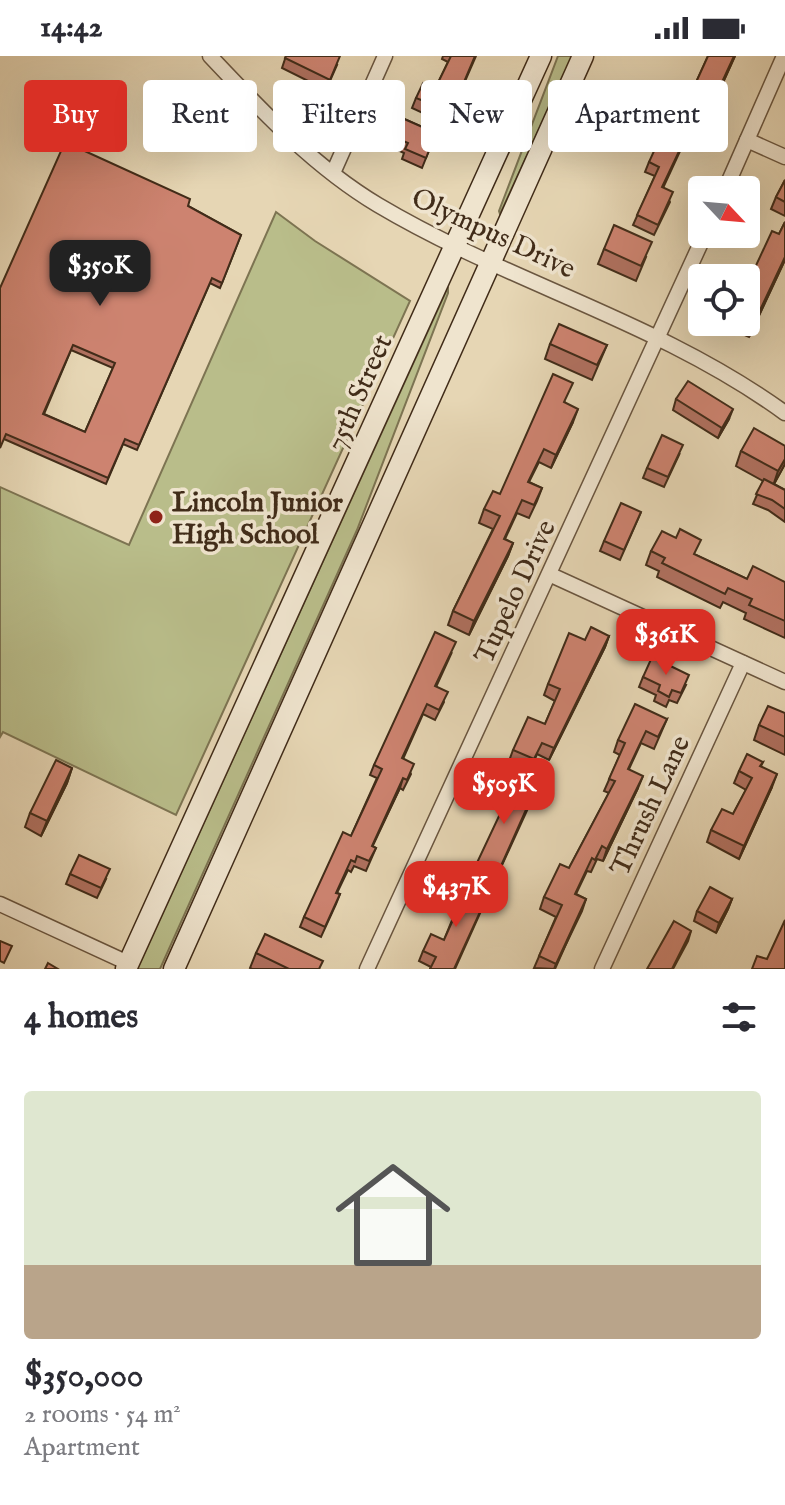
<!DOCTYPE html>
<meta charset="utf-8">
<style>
body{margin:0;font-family:"IM FELL English",serif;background:#f2f2f3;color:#2b2b33;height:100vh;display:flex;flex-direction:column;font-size:30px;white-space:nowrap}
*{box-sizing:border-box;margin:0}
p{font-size:26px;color:#7c7c81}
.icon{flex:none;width:44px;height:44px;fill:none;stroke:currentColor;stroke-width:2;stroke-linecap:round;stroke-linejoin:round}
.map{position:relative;height:913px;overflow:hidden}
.panel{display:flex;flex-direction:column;background:#fff;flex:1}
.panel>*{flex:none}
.top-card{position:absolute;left:24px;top:24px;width:738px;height:72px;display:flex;gap:16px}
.needle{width:52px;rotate:116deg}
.fabs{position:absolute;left:688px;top:120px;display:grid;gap:16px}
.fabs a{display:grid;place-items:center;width:72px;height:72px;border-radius:8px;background:#fff;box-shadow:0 8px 32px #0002;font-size:40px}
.price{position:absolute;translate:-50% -68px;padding:0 18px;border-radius:16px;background:#d93025;color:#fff;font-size:26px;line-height:52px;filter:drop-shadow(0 2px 4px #0008)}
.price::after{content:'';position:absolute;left:50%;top:48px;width:24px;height:18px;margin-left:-12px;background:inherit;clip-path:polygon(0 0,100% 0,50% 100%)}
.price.on{background:#222;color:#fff}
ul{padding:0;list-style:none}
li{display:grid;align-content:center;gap:16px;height:424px;padding:0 24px}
li span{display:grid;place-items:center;height:248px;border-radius:8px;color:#555}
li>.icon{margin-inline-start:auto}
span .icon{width:144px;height:144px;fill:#fffc;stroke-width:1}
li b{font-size:34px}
h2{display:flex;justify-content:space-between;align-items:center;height:96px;padding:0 24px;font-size:34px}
.chip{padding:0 28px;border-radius:8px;background:#fff;box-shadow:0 8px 32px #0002;font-size:28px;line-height:72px}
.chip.on{background:#d93025;color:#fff}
.status{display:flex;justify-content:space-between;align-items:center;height:56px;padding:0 40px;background:#fff;direction:ltr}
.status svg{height:22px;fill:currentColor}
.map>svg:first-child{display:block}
.green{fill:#b9bd8a;stroke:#7d7452;stroke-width:2}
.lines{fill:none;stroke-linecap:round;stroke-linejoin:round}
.street-casing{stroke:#6a5640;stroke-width:17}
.secondary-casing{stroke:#412c19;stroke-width:23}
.street{stroke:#efe4ce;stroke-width:14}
.secondary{stroke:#efe4ce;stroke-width:20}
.wall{fill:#b07160;stroke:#412c19;stroke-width:2;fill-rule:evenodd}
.shaded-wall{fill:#905c4e;stroke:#412c19;stroke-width:2}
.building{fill:#cd8370;stroke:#412c19;stroke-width:2;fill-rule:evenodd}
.poi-dot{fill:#8f2418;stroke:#efe4ce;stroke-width:3}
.labels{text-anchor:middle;stroke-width:7;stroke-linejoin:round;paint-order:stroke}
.street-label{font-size:28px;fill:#412c19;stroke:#efe4ce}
.poi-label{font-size:28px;font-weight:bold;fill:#412c19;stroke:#efe4ce;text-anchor:start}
</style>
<div class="status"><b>14:42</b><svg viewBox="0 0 49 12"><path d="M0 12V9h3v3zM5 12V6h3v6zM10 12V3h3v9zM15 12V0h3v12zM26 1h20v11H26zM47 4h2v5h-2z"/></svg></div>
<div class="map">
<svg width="785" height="913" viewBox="0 0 785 913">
<rect width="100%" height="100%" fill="#e6d6b4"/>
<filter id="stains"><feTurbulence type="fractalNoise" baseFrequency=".0025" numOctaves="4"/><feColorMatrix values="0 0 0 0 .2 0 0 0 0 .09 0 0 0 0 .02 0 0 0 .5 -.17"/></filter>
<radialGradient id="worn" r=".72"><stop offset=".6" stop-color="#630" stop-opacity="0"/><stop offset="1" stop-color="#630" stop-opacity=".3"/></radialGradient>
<g class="green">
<polygon points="558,0 573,0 500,158 499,155"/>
<polygon points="276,156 315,185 410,245 176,759 3,676 0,681 0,431 129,489"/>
<polygon points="448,231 448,237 357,474 160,913 137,913"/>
</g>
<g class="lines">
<g class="street-casing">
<g id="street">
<path d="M 210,0 C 262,55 313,110 378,149 C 511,228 658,265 785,357"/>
<polyline points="747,84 785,101"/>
<polyline points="333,117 385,0"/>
<polyline points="725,134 784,0"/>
<polyline points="551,519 785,626"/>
<polyline points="0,848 128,907"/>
<polyline points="367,913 705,178"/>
<polyline points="602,913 743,607"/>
</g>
</g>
<g class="secondary-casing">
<g id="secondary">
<polyline points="126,913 541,0"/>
<polyline points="174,913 583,0"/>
</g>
</g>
<use href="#street" class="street"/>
<use href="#secondary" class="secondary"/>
</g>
<g class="wall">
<polygon points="286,0 337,9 326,34 282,12"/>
<polygon points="443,0 476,0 449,62 430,53 427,59 412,52 416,42 435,33 448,6 442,3"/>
<polygon points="708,0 735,0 697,84 687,80 663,132 670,146 654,179 633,169 655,120 645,116 649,106 673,77"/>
<polygon points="402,62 436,77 422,112 402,103 404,97 391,91"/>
<polygon points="785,124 785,160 771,153 776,141"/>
<path d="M 188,150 L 241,179 L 220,232 L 210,227 L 137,394 L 123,388 L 106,428 L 4,383 L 0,232 ZM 71,294 L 113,312 L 85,376 L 44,358 Z"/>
<polygon points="785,166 785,204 749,281 728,272 730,266 746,266 779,178"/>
<polygon points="604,193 646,201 636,225 598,208"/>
<polygon points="550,288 607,289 592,324 545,303"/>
<polygon points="676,343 729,363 718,382 673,354"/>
<polygon points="565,347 573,366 551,412 539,406 529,426 542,432 537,445 529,462 517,457 505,483 513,487 508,500 469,579 448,569 453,555 493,473 479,467 484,453 500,438"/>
<polygon points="785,390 785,408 774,428 785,434 785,466 768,454 753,448 763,425 736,410 741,395"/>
<polygon points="679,399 664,431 643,422 647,412"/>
<polygon points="641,456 620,504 600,495 604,485"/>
<polygon points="651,495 696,499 747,523 785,526 785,582 744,563 746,557 723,546 720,552 657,521 659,515 646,509"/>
<polygon points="609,580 605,591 549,704 537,698 530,715 509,705 513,694 545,668 555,645 544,639 548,628 585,584"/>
<polygon points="452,596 436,631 444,646 435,664 423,658 403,703 411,718 403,734 400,732 372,790 376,792 366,815 354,810 351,816 348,814 337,837 340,838 336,848 321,881 300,871 304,861 351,780 377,722 370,719 374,709"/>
<polygon points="643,621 686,629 677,647 669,644 666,651 654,645 656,639 639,631"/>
<polygon points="785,657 785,699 754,684 759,669"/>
<polygon points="667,663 654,693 641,687 629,713 638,732 603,805 597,803 591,816 587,815 576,838 586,843 555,913 534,912 556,861 540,853 544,841 569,812 609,737 604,735 620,699 614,696 618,684"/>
<polygon points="763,706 761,710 772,731 739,803 707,786 711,774 733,758 746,734 734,727 739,715"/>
<polygon points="72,712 67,727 41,780 25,771 30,757"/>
<polygon points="517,731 533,738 492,831 471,821 504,751 492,746 496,736"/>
<polygon points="70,818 106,823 97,842 66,828"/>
<polygon points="469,837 481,855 455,913 430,913 431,911 419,905 423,895 444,884 455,857 444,852 447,842"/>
<polygon points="732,843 728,853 716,877 694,865 697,855"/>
<polygon points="256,897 320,913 252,913 250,912"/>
</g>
<g class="shaded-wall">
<polygon points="734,0 735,0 697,84 700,74"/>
<polygon points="785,201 785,204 749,281 753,269"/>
<polygon points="578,353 573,366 551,412 556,399"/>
<polygon points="733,353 729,363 718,382 722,372"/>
<polygon points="785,403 785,408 773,430 778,415"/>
<polygon points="513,487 508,500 469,579 474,565"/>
<polygon points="609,580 605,591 549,704 554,692"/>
<polygon points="72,712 67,727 41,780 47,765"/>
<polygon points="777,718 772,731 739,803 744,790"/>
<polygon points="643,720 638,732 603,805 607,793"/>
<polygon points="403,722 400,732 368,800 372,790"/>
<polygon points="533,738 530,748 492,831 496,821"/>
<polygon points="586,843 582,855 554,913 556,908"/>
<polygon points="732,843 728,853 716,877 719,867"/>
<polygon points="691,875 688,885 673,913 672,913"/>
</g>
<g class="building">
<polygon points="286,0 340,0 330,24 285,2"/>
<polygon points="451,0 475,0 453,52 434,43 431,48 416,42 423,27 435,33"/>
<polygon points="708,0 734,0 700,74 691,70 662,131 673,136 658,169 637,159 659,111 649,106 664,73 673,77"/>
<polygon points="402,62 436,77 426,102 405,93 408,87 394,81"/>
<path d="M 65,86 L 190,143 L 188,150 L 241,179 L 222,227 L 212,222 L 139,389 L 125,383 L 108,422 L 6,378 L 0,392 L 0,232 ZM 73,289 L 115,307 L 85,376 L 43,358 Z"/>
<polygon points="785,124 785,146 776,141"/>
<polygon points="785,166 785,201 753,269 746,266 746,231 772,175 779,178"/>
<polygon points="614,169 652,186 641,210 604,193"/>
<polygon points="559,268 607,289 597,309 550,288"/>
<polygon points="553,318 573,327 564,346 578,353 556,399 544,393 528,426 542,432 534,449 522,444 504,483 513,487 474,565 453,555 500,460 484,453 493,435 500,438"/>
<polygon points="688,325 733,353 722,372 676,343"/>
<polygon points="754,372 785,390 785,403 778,415 741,395"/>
<polygon points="662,379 683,389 668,421 647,412"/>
<polygon points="764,423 785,434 785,453 772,444 756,438"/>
<polygon points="621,447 641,456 624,494 604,485"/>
<polygon points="680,473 701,484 694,498 747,523 753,510 785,526 785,565 749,549 752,543 728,532 725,538 662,507 665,502 651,495 662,475 676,482"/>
<polygon points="591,571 609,580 554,692 542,687 534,703 513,694 528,661 545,668 560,633 548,628 569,577 585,584"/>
<polygon points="435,576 456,586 435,630 448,636 439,654 427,648 402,702 414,708 407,724 403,722 372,790 376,792 369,805 357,800 355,806 351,804 336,837 340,838 325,871 304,861 343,776 351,780 382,713 374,709"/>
<polygon points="652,601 689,619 681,637 672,634 669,641 658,635 660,629 643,621"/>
<polygon points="635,648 667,663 658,681 646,675 628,713 643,720 607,793 602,790 595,804 592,802 575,838 586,843 556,908 539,900 562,849 544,841 560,808 569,812 615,725 609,723 625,687 618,684"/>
<polygon points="768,650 785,657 785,681 759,669"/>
<polygon points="747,698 763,706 760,710 777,718 744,790 711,774 722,753 733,758 752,722 739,715"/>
<polygon points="56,704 72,712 47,765 30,757"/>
<polygon points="503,718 519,726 517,731 533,738 496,821 475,811 508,741 496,736"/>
<polygon points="79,799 110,813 101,832 70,818"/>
<polygon points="455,825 471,832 468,837 485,845 454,913 430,913 436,901 423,895 431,878 444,884 460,848 447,842"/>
<polygon points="710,831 732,843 719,867 697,855"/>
<polygon points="785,864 785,913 752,913 757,900 767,903"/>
<polygon points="674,865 691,875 672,913 647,913"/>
<polygon points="265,878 323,905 319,913 289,913 256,897"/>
<polygon points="0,885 12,890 4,907 0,905"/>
<polygon points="48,907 58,913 45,913"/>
</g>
<circle class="poi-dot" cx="156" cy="461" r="8"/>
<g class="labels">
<g class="street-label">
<text transform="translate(494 176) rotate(25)" y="10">Olympus Drive</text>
<text transform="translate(358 336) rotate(-66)" y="10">75th Street</text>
<text transform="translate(514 535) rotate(-65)" y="10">Tupelo Drive</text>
<text transform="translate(649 749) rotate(-65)" y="10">Thrush Lane</text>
</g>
<g class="poi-label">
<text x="172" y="455">Lincoln Junior<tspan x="172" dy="32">High School</tspan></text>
</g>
</g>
<rect width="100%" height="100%" filter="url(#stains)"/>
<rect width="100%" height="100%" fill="url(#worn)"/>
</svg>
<div class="fabs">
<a><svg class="needle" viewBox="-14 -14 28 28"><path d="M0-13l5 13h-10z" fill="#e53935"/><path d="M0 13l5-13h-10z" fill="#7c7c81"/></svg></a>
<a><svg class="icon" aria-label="locate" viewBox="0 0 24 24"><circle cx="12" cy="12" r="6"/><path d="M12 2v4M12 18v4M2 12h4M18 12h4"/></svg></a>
</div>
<b class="price on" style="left:100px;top:252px">$350K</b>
<b class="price" style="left:666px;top:621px">$361K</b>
<b class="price" style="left:504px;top:770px">$505K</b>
<b class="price" style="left:456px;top:873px">$437K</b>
<div class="top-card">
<a class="chip on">Buy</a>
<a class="chip">Rent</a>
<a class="chip">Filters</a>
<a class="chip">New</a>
<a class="chip">Apartment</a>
</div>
</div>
<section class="panel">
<h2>4 homes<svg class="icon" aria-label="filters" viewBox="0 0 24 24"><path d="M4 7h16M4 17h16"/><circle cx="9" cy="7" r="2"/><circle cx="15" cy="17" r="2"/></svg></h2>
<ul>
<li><span style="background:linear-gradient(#dfe7d0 70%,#b9a48a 0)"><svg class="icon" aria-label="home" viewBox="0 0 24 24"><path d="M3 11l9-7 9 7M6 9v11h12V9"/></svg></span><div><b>$350,000</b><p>2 rooms · 54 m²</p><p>Apartment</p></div></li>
</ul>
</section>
